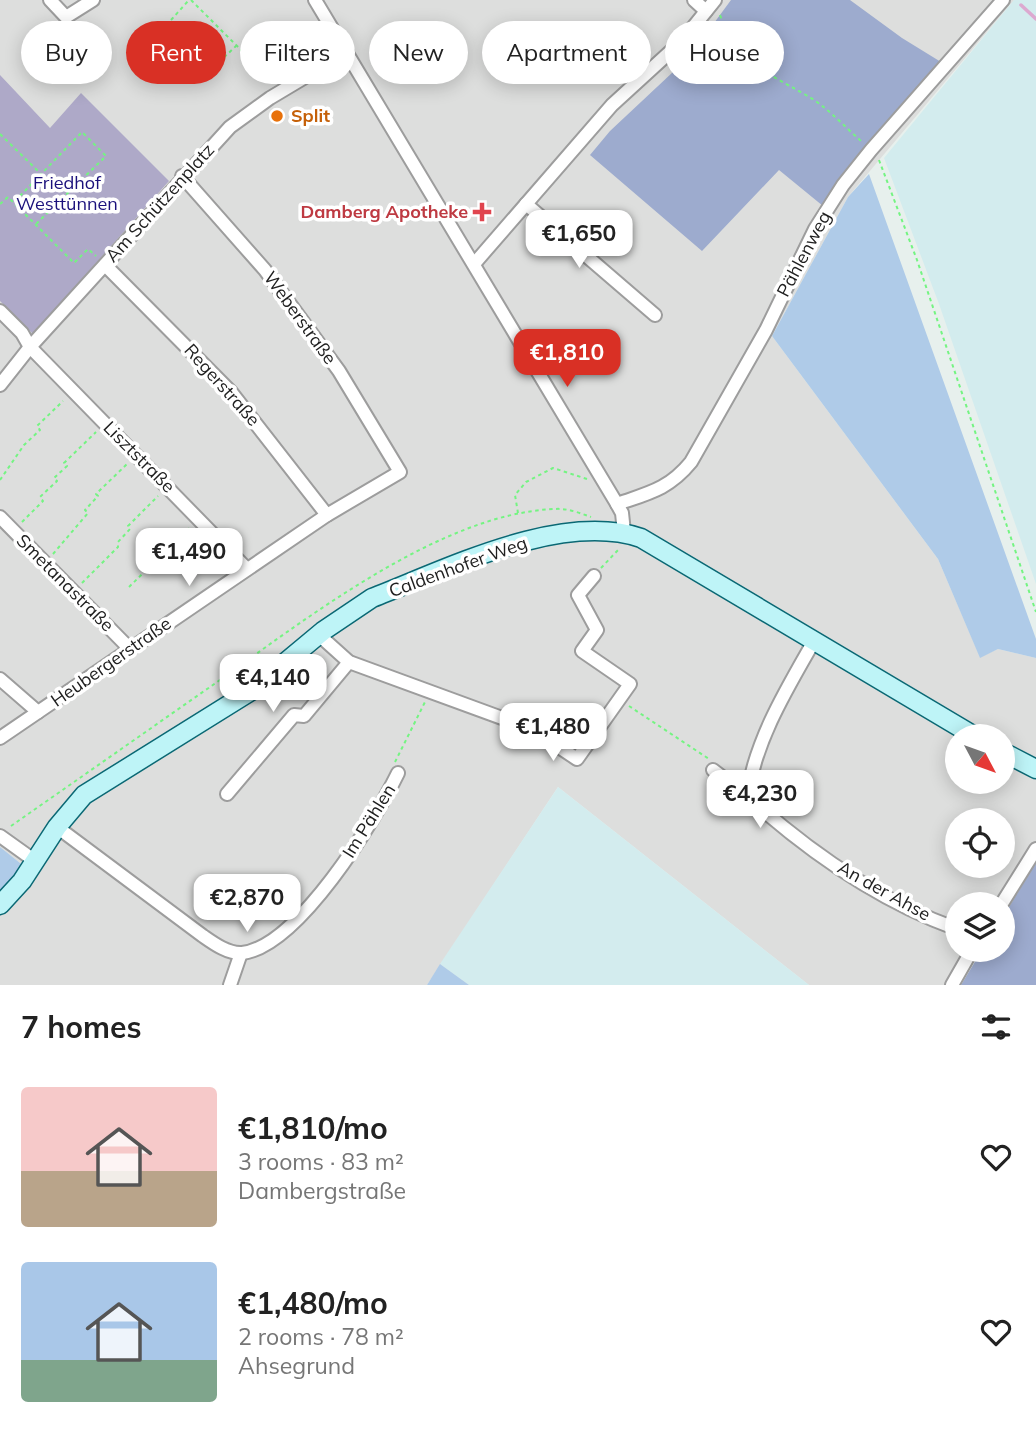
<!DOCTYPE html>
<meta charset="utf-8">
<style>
body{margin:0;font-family:Mulish,sans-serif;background:#f6f6f6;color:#222;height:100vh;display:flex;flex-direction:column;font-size:26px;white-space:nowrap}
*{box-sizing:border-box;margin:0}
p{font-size:23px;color:#767676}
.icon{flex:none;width:38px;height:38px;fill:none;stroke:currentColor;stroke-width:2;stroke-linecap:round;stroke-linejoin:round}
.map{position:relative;height:985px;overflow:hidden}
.drawer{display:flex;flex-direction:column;background:#fff;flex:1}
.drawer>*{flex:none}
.hud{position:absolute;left:21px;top:21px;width:994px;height:63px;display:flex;gap:14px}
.needle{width:46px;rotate:131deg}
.fabs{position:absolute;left:945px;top:724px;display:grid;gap:14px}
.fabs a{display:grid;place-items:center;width:70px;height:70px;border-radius:50%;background:#fff;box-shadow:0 4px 18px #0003;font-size:35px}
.price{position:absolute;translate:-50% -60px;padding:0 16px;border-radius:14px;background:#fff;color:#222;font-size:23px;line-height:46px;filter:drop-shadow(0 2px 4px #0008)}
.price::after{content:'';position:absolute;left:50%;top:42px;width:21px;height:16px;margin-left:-10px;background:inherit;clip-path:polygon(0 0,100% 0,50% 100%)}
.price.current{background:#d93025;color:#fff}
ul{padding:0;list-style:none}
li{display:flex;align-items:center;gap:21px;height:175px;padding:0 21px}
li span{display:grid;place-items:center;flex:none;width:196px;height:140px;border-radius:7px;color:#555}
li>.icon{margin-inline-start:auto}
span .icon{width:84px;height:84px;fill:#fffc;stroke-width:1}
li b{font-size:30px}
h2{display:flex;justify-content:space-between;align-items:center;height:84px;padding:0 21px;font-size:30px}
.tag{padding:0 24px;border-radius:32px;background:#fff;box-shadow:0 4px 18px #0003;font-size:24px;line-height:63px}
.tag.current{background:#d93025;color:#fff}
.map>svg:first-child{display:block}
.residential{fill:#dddedd;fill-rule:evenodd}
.farmland{fill:#d3ecee}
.grass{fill:#afcbe8}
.forest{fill:#9dabce}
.cemetery{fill:#aea9c8}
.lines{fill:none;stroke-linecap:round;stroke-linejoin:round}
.stream{stroke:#dca9d0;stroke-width:3.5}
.street-casing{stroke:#9d9d9d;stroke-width:16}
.secondary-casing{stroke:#0a6874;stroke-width:21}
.path{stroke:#74f482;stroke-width:2;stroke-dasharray:3.5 3.5;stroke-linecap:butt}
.street{stroke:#fff;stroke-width:12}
.secondary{stroke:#bef4f7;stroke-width:18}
.food-dot{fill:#e8710a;stroke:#fff;stroke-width:2.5}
.health-dot{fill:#e0444e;stroke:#fff;stroke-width:2.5}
.labels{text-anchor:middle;stroke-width:7;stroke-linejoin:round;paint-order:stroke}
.food-label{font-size:18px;font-weight:bold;fill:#c56008;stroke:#fff;text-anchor:start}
.park-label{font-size:18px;fill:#1a107b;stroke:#fff}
.street-label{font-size:18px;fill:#202020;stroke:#fff}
.health-label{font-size:18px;font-weight:bold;fill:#be3a42;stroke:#fff;text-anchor:end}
</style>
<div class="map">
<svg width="1036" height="985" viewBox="0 0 1036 985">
<rect width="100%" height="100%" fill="#e7f0ed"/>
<path class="residential" d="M 0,0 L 1014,0 L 848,197 L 772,336 L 938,559 L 980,657 L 998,649 L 1036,658 L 1036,854 L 1003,905 L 957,905 L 957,950 L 975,950 L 953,985 L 809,985 L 558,787 L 427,985 L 0,985 L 0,898 L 25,867 L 0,847 ZM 957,737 L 1003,737 L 1003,782 L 957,782 ZM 957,821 L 1003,821 L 1003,866 L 957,866 Z"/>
<g class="farmland">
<polygon points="1014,0 1036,0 1036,584 939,304 884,158"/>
<polygon points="558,787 809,985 469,985 440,964"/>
</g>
<g class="grass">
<polygon points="869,174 1036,639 1036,658 998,649 980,658 938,559 772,336 848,197"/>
<polygon points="0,847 25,867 0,898"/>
<polygon points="440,964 469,985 427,985"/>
</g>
<g class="forest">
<polygon points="731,0 850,0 902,38 941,62 823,206 779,170 702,251 590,155 610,131 689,57"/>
<polygon points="1036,862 1036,985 961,985 982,950 1003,950 1003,917"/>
</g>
<polygon class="cemetery" points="0,75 50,128 81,93 169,181 33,334 0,301"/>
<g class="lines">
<polyline class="stream" points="1021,5 1036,19"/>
<g class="street-casing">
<g id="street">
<polyline points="50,0 66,17 93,0"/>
<polyline points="315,0 617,504 622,513 624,532"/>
<polyline points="694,0 706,11"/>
<polyline points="526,204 655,315"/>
<polyline points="474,264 612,105 682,41 715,0"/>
<polyline points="105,265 231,392 327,515"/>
<polyline points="0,311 22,333 30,347 247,569"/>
<polyline points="0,385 30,347 230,127 270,98 347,52"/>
<path d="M 617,504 C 649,493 669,489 691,462 L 766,330 L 815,229 L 843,185 L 871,150 L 1003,0"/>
<polyline points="0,517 130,649"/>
<polyline points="319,635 349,662 532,729 577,759 630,684 582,651 597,630 578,595 594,576"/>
<path d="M 814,641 C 786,690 756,739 747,796 C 808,851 879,901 957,929"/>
<polyline points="0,679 38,712"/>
<polyline points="0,738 327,515 400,472 339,371 265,270 182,176"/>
<polyline points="713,770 747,796"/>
<polyline points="227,794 294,715 304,716 349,662"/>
<path d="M 57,827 L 203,936 C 213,943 228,954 242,953 C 298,947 375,820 398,773"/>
<polyline points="0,836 35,861"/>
<polyline points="1001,905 1036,849"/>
<polyline points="230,985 241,953"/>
<polyline points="952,985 972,950"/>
</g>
</g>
<g class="secondary-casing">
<g id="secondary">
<polyline points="1003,752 1036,769"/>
<path d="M 0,905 L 22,881 L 57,827 L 84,795 L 251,691 L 323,631 L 372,598 C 447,569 561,511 641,538 L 976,737"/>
</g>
</g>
<g class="path">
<polyline points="191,0 273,82"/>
<path d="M 720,15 C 739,63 764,71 806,95 C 826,106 844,126 861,141"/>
<polyline points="171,20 189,0"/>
<polyline points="219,62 236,46"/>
<polyline points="0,134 40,173"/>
<polyline points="879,160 917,260 1036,612"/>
<polyline points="15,201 82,132 106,156 36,224"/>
<polyline points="0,204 8,197 74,263 88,249 96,256"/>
<polyline points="0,480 24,445 40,430 37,426 63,401"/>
<polyline points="518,513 515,495 526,482 553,468 587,479"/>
<polyline points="22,522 43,501 40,497 57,481 54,478 67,466 64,463 96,432"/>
<polyline points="53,554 88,513 85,510 98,496 96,494 128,463"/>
<polyline points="601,568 619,549"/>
<polyline points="82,583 118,547 118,542 130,529 128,526 158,496"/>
<polyline points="129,587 189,528"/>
<polyline points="629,706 709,759"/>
<polyline points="395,762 425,702"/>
<path d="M 11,826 C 77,780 144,733 210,687 C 302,622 440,513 555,509 C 567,508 580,513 591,517"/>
</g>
<use href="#street" class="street"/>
<use href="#secondary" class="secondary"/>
</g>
<circle class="food-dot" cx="277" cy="116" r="7"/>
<path class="health-dot" d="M478.5 201.5h7v7h7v7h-7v7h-7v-7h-7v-7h7z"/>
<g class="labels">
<g class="food-label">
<text x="291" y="122">Split</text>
</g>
<g class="park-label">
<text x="67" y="189">Friedhof<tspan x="67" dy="21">Westtünnen</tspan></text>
</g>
<g class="street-label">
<text transform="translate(160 203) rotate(-48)" y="6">Am Schützenplatz</text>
<text transform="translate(804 254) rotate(-62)" y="6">Pählenweg</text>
<text transform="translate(300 318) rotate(54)" y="6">Weberstraße</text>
<text transform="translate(222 385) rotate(48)" y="6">Regerstraße</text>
<text transform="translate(139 457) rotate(45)" y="6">Lisztstraße</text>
<text transform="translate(458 567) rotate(-20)" y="6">Caldenhofer Weg</text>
<text transform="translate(65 583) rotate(45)" y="6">Smetanastraße</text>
<text transform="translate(111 662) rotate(-35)" y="6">Heubergerstraße</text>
<text transform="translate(369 821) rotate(-58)" y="6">Im Pählen</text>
<text transform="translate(884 891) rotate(29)" y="6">An der Ahse</text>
</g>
<g class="health-label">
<text x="468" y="218">Damberg Apotheke</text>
</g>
</g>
</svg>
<div class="fabs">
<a><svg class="needle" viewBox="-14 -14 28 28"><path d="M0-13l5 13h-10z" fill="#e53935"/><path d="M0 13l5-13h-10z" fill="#767676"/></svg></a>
<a><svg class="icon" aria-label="locate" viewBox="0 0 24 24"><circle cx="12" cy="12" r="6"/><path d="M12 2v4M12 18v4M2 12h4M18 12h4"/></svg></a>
<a><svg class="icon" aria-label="layers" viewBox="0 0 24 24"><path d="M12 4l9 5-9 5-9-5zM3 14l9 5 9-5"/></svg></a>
</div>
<b class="price" style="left:579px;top:270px">€1,650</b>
<b class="price current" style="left:567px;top:389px">€1,810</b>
<b class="price" style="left:189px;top:588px">€1,490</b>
<b class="price" style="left:273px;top:714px">€4,140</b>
<b class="price" style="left:553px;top:763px">€1,480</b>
<b class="price" style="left:760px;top:830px">€4,230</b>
<b class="price" style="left:247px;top:934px">€2,870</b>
<div class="hud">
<a class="tag">Buy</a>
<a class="tag current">Rent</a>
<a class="tag">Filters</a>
<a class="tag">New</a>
<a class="tag">Apartment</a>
<a class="tag">House</a>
</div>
</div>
<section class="drawer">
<h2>7 homes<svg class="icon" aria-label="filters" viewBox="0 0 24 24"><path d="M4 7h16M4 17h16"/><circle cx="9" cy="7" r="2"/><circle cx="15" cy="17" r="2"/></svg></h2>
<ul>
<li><span style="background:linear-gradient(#f6c9c9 60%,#b9a48a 0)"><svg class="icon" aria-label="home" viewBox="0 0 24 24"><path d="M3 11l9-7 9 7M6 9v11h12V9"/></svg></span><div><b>€1,810/mo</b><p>3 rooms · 83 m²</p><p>Dambergstraße</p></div><svg class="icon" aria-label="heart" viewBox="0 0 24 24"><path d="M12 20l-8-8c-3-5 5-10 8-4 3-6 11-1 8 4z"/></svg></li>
<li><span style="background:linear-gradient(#a9c7e8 70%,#7fa58c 0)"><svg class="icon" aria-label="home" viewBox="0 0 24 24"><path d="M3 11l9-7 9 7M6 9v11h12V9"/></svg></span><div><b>€1,480/mo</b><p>2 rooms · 78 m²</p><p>Ahsegrund</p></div><svg class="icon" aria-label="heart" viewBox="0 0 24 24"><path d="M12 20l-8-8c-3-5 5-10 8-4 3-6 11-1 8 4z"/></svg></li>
</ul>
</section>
